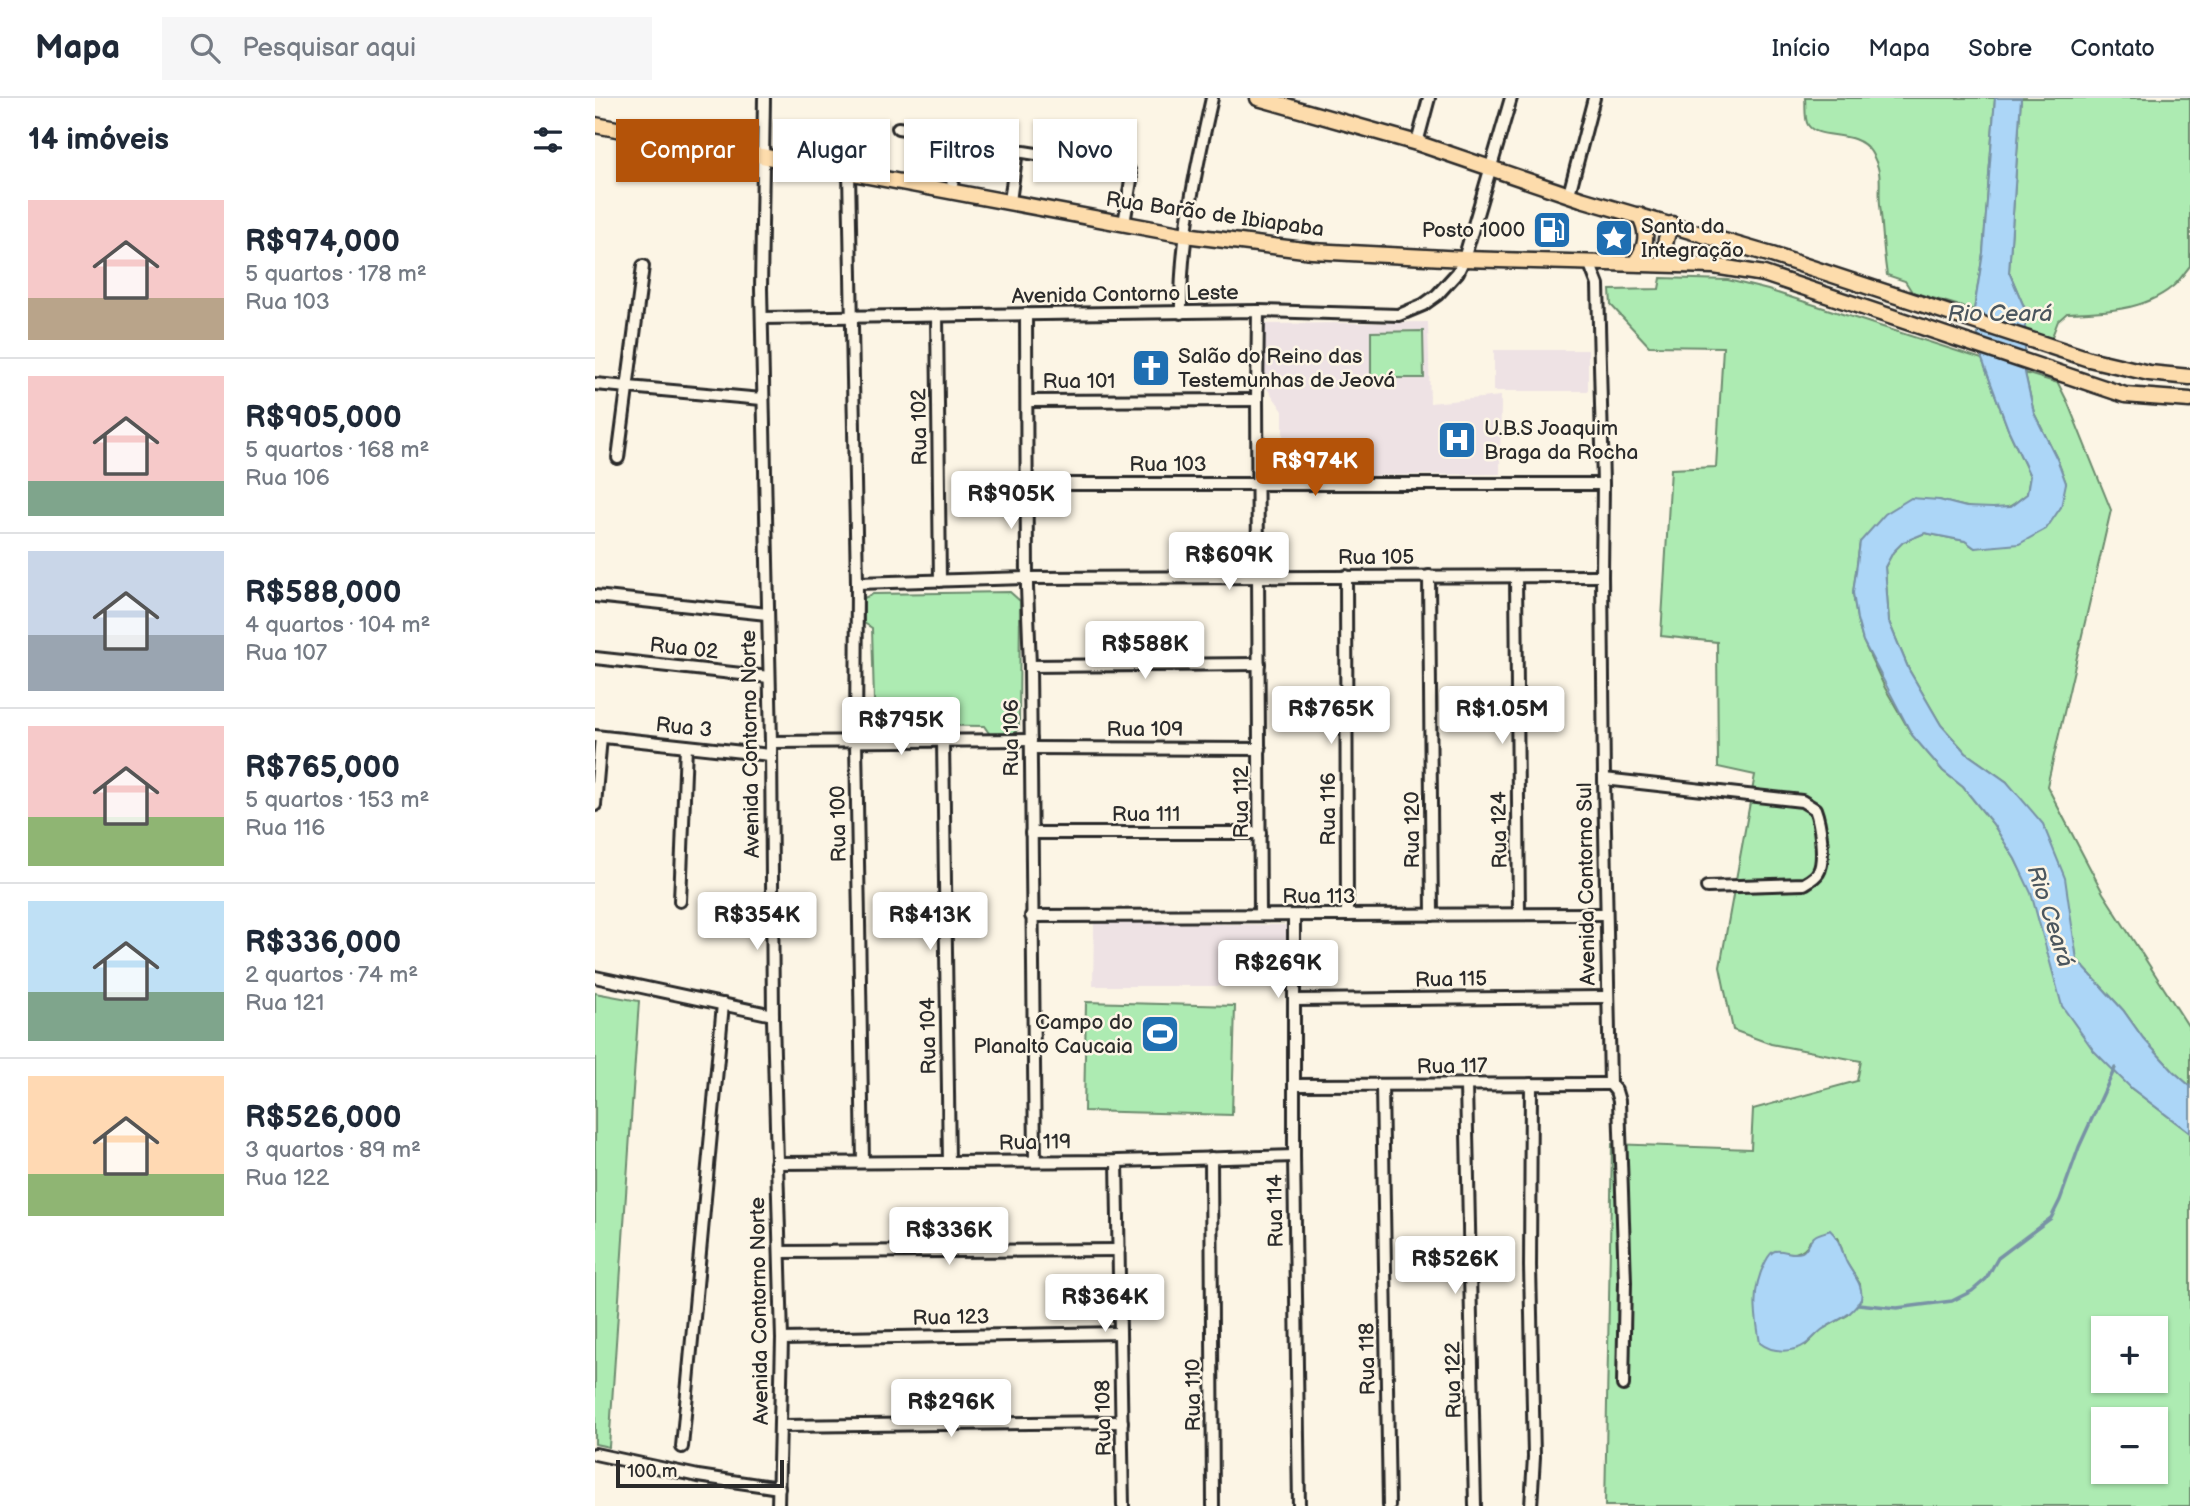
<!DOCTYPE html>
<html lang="pt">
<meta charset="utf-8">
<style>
body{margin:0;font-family:"Balsamiq Sans",sans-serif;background:#f6f6f7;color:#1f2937;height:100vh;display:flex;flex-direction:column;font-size:26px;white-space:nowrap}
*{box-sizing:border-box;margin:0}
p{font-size:23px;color:#747a83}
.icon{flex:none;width:38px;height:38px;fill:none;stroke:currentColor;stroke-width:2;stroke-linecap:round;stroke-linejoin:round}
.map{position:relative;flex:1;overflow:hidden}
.side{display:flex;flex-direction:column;background:#fff;width:595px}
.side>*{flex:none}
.guide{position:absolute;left:21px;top:21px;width:665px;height:63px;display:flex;gap:14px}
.buttons{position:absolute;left:1496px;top:1218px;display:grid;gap:14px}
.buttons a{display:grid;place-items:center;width:77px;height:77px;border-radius:0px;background:#fff;box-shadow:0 2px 5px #0004;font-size:35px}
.scale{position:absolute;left:21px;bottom:18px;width:168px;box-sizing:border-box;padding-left:7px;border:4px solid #2b2b2b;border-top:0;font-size:19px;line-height:24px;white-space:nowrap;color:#2b2b2b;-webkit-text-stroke:5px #fcf5e5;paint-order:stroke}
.price{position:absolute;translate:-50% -60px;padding:0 16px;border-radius:7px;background:#fff;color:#222;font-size:23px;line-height:46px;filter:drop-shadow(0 2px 4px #0008)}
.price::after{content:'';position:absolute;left:50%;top:42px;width:21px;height:16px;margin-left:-10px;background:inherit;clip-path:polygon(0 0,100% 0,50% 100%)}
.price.on{background:#b45309;color:#fff}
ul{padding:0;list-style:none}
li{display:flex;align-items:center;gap:21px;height:175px;padding:0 28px}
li+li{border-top:2px solid #e0e1e3}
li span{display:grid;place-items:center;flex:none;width:196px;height:140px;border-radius:0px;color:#555}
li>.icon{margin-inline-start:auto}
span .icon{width:84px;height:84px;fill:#fffc;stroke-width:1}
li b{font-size:30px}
h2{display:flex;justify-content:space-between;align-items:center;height:84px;padding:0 28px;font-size:30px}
.pill{padding:0 24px;border-radius:0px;background:#fff;box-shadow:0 2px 5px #0004;font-size:24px;line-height:63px}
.pill.on{background:#b45309;color:#fff}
header{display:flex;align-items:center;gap:42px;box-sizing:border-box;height:98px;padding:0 35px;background:#fff;border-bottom:2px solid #e0e1e3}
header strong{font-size:33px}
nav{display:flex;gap:38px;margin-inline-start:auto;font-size:24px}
.search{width:490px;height:63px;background:#f6f6f7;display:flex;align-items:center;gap:18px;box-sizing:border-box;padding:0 24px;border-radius:0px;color:#747a83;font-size:26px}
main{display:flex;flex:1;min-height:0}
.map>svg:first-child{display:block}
.built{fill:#eee2e4}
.green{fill:#adebb2;stroke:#6c8b6e;stroke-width:2;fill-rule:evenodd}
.water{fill:#acd6f7;stroke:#7892a5;stroke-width:2}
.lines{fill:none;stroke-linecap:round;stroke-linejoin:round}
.stream{stroke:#7892a5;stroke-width:3.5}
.minor-casing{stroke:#2b2b2b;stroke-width:16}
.major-casing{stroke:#2b2b2b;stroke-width:19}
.minor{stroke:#fcf5e5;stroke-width:10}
.major{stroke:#fddcac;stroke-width:14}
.labels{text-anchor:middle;stroke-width:5;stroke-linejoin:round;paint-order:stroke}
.street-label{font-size:21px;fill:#2b2b2b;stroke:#fcf5e5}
.poi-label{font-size:21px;fill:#2b2b2b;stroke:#fcf5e5;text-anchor:start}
.water-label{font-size:23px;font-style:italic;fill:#4b565e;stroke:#fcf5e5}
</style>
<header>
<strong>Mapa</strong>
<div class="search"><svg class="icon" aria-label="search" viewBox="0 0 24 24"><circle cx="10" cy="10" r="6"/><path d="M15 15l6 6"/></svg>Pesquisar aqui</div>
<nav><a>Início</a><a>Mapa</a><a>Sobre</a><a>Contato</a></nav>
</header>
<main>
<section class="side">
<h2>14 imóveis<svg class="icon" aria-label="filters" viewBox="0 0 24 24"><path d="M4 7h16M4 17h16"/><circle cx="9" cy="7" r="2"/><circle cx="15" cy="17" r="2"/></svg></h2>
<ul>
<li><span style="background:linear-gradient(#f6c9c9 70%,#b9a48a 0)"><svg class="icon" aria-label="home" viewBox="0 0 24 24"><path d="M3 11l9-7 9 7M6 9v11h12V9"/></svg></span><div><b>R$974,000</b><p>5 quartos · 178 m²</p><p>Rua 103</p></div></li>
<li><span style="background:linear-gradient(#f6c9c9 75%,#7fa58c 0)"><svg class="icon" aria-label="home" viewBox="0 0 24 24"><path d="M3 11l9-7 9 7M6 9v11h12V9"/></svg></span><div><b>R$905,000</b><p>5 quartos · 168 m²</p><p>Rua 106</p></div></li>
<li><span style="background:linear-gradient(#c9d6e8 60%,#9aa5b1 0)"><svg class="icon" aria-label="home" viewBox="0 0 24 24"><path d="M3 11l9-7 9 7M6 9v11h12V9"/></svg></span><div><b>R$588,000</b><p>4 quartos · 104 m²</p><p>Rua 107</p></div></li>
<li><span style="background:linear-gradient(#f6c9c9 65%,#8fb573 0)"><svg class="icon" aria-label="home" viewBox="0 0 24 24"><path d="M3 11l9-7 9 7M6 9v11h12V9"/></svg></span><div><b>R$765,000</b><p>5 quartos · 153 m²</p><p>Rua 116</p></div></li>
<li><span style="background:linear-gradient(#bfe0f5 65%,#7fa58c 0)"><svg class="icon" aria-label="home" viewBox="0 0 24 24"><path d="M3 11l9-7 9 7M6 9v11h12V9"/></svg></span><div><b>R$336,000</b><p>2 quartos · 74 m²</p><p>Rua 121</p></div></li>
<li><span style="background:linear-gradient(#ffd9b3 70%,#8fb573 0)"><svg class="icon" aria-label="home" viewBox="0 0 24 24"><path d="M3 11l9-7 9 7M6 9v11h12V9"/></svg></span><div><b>R$526,000</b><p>3 quartos · 89 m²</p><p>Rua 122</p></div></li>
</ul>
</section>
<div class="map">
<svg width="1595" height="1408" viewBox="0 0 1595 1408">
<rect width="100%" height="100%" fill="#fcf5e5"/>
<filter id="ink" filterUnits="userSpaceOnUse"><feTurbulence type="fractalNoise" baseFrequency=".0143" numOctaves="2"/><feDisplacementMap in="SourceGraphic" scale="14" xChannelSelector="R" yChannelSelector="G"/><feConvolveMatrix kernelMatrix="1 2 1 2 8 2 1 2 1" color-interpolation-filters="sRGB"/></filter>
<g filter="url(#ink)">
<g class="built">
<polygon points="833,224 835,305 906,298 905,376 673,379 670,376 670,364 688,338 688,313 669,286 668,229 671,226"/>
<rect x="899" y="252" width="94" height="41"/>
<polygon points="499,824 691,827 692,888 498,888"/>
</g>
<g class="green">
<path d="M 1210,0 L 1400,0 L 1388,155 L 1379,212 L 1317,194 L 1310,183 L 1292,177 C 1288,154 1288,130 1285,107 C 1283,84 1289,76 1276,54 C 1261,30 1224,43 1213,27 C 1209,21 1211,7 1210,0 Z"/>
<path d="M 1426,0 L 1595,0 L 1595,168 C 1589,175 1584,184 1577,189 C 1548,213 1507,214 1472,215 L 1463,223 L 1456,241 L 1429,231 L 1430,211 L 1414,174 Z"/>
<path d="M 1066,180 L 1133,182 L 1173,192 L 1387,261 L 1413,331 L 1435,378 L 1432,396 C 1426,400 1420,407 1413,409 C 1391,415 1365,408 1344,402 L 1265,444 L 1258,495 L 1262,521 L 1268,543 L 1290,590 L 1317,637 L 1348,673 L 1368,689 L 1398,726 L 1420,761 L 1536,990 L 1595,1035 L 1595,1408 L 1010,1408 L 1017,1046 L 1156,1051 L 1158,1011 L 1262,983 L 1266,963 L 1176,946 L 1138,932 L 1125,869 L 1160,677 L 1123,669 L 1122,544 L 1066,538 L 1076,371 L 1121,369 L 1128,249 L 1054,248 L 1016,207 L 1015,192 L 1064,191 ZM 1243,1139 L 1251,1164 L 1265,1186 L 1266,1201 L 1253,1217 L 1226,1232 L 1211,1247 L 1181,1153 C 1196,1156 1207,1158 1215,1143 ZM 1508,1230 L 1561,1230 L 1561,1283 L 1508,1283 ZM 1508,1321 L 1561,1321 L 1561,1374 L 1508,1374 Z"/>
<polygon points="828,233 829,280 776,280 776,234"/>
<polygon points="1430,275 1463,285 1472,303 1516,412 1452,688 1508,795 1595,931 1595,988 1578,973 1548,940 1528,912 1482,862 1476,827 1412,684 1371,655 1346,627 1314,572 1294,524 1290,469 1298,454 1308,444 1330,435 1370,443 1380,450 1471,385 1462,361 1439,315"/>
<polygon points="415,494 425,503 424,630 416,638 396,638 389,628 308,627 304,638 281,639 273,632 272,609 279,603 277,530 269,525 269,500 278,496"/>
<polygon points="0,895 44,903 14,1349 0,1346"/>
<polygon points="491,904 640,908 637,1017 489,1013"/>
</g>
<g class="water">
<polygon points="1400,0 1426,0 1414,174 1430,211 1430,275 1439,315 1462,361 1471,385 1466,409 1451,431 1424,446 1380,450 1370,443 1330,435 1308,444 1298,454 1290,469 1294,524 1314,572 1346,627 1371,655 1412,684 1448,726 1470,780 1482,862 1528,912 1548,940 1578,973 1595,988 1595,1035 1536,990 1499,953 1467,908 1436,795 1420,761 1398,726 1368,689 1348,673 1317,637 1268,543 1262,521 1258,495 1265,444 1290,416 1316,400 1344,402 1371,409 1398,410 1415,409 1432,396 1435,378 1413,331 1387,261 1379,212 1388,155"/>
<path d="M 1235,1132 C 1245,1141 1246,1151 1251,1163 C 1257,1176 1269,1186 1266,1201 C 1257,1218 1243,1221 1228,1231 C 1222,1235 1217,1242 1211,1246 C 1198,1255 1177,1255 1165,1245 C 1160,1216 1156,1192 1170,1165 C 1172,1161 1175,1154 1180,1153 C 1189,1151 1197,1158 1207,1154 C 1213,1151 1214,1142 1220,1138 C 1224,1135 1231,1134 1235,1132 Z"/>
</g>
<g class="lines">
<polyline class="stream" points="1263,1206 1302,1210 1357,1203 1377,1193 1391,1181 1403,1160 1456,1120 1465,1102 1484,1049 1520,970"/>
<g class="minor-casing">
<g id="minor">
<polyline points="169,0 166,191 176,644 178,921 187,1241 183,1408"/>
<polyline points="303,30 364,39 422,53 531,70 534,72 536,82 529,126"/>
<polyline points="822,45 834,0"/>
<polyline points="254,75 262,485 261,644 268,1064"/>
<polyline points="356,94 364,39"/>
<polyline points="974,96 999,0"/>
<polyline points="415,103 422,53"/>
<polyline points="994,164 1003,187 1008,386 1007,478 1009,681 1015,986"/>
<polyline points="663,213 662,302 665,817"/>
<path d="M 586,215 C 585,142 601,71 617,0"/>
<polyline points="431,216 432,489 435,568 440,1063"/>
<polyline points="342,217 345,483"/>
<polyline points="167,220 663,213 804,217 828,207 842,197 863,174 869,161 916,0"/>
<polyline points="0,286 167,301"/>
<polyline points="432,303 662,302"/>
<polyline points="23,360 48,168"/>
<polyline points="432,386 1008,386"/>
<polyline points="751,478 752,817"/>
<polyline points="834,478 837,817"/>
<polyline points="921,479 924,816"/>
<polyline points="262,485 432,480 1007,478"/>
<polyline points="0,498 172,516"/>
<polyline points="0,560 174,579"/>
<polyline points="435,568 664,566"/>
<polyline points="0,638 175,657"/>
<polyline points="348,643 354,1064"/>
<polyline points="176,644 436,642"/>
<polyline points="436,650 665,651"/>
<path d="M 1009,681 L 1207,703 L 1220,711 C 1225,724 1231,763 1223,775 C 1220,780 1214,783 1209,786 L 1112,789"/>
<polyline points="0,707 6,639"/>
<polyline points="436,735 665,735"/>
<polyline points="85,803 91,648"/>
<polyline points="436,818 1011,816"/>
<polyline points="699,818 699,1058 704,1408"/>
<polyline points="0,879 178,917"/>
<polyline points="699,902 1012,899"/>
<polyline points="936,986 935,1168 939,1359 936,1408"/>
<polyline points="1015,986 1021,993 1024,1003 1030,1184 1028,1287"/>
<polyline points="699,987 1015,986"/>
<polyline points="871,987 880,1408"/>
<polyline points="787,988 794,1408"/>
<polyline points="616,1060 618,1408"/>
<polyline points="522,1063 528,1408"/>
<polyline points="181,1065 522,1063 699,1058"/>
<polyline points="185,1154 524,1152"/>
<polyline points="187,1241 525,1235"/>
<polyline points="185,1328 527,1324"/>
<polyline points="87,1349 128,906"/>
<polyline points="0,1356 103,1378 184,1390"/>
</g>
</g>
<g class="major-casing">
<g id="major">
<polyline points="663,0 822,45 986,101 1177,157 1494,261 1554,275 1595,279"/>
<polyline points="0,27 590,137 717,153 869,161 1119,168 1169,176 1530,297 1595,302"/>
<path d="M 1040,165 C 1052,149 1054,134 1044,117"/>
<path d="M 1074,165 C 1067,151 1070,140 1077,126"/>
</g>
</g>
<use href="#minor" class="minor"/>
<use href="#major" class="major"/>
</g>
</g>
<defs>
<g id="fuel-square" transform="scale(2.0125)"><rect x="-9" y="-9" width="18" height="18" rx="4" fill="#1f6fb2" stroke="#fcf5e5"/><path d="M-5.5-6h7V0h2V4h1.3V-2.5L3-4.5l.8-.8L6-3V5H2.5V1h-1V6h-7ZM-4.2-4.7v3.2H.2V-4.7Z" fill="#fff"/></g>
<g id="sight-square" transform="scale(2.0125)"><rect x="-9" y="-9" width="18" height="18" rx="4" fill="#1f6fb2" stroke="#fcf5e5"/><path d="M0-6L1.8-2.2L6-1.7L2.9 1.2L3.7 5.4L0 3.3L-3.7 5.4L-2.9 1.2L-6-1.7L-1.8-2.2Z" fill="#fff"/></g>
<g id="church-square" transform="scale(2.0125)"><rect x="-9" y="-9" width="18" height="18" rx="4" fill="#1f6fb2" stroke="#fcf5e5"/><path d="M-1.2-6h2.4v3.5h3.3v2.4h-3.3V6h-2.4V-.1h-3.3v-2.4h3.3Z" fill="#fff"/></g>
<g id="hospital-square" transform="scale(2.0125)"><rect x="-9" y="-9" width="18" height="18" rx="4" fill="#1f6fb2" stroke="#fcf5e5"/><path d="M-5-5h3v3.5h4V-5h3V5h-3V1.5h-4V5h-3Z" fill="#fff"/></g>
<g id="stadium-square" transform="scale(2.0125)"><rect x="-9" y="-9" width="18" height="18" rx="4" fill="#1f6fb2" stroke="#fcf5e5"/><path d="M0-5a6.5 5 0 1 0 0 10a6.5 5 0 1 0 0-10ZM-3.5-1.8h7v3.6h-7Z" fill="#fff"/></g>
</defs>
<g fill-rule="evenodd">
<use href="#fuel-square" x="957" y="132"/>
<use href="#sight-square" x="1019" y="140"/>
<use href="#church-square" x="556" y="270"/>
<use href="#hospital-square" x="862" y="342"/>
<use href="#stadium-square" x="565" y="936"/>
</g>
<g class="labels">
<g class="street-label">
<text transform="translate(620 116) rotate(8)" y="7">Rua Barão de Ibiapaba</text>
<text transform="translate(530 196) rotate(-1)" y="7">Avenida Contorno Leste</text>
<text x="484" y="290">Rua 101</text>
<text transform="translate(324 329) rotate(-91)" y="7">Rua 102</text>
<text x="573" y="373">Rua 103</text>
<text x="781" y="466">Rua 105</text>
<text transform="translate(89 550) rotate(6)" y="7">Rua 02</text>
<text transform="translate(89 629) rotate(6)" y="7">Rua 3</text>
<text x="550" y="638">Rua 109</text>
<text transform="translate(416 640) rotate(-90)" y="7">Rua 106</text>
<text transform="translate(155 646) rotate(-91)" y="7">Avenida Contorno Norte</text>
<text transform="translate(646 704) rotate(-90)" y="7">Rua 112</text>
<text transform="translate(733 711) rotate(-90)" y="7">Rua 116</text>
<text x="551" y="723">Rua 111</text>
<text transform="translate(243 726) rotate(-91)" y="7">Rua 100</text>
<text transform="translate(817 732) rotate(-90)" y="7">Rua 120</text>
<text transform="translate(904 732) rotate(-91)" y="7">Rua 124</text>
<text transform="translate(991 786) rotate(-91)" y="7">Avenida Contorno Sul</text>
<text x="724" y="805">Rua 113</text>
<text transform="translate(856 881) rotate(-1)" y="7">Rua 115</text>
<text transform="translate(333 938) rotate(-91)" y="7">Rua 104</text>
<text transform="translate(857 968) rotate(-1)" y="7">Rua 117</text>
<text transform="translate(440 1044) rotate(-1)" y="7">Rua 119</text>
<text transform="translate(680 1113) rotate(-91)" y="7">Rua 114</text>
<text transform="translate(164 1213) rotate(-91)" y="7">Avenida Contorno Norte</text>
<text transform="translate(356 1219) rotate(-1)" y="7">Rua 123</text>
<text transform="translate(772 1261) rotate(-91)" y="7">Rua 118</text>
<text transform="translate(858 1282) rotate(-91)" y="7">Rua 122</text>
<text transform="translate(598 1297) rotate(-90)" y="7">Rua 110</text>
<text transform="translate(508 1320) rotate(-91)" y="7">Rua 108</text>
</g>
<g class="poi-label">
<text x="1046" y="135">Santa da<tspan x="1046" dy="24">Integração</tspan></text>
<text x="930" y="139" text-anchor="end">Posto 1000</text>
<text x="583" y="265">Salão do Reino das<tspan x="583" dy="24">Testemunhas de Jeová</tspan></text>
<text x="889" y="337">U.B.S Joaquim<tspan x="889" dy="24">Braga da Rocha</tspan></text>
<text x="538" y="931" text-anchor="end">Campo do<tspan x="538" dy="24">Planalto Caucaia</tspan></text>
</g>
<g class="water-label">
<text x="1405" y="223">Rio Ceará</text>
<text transform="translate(1456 818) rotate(72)" y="8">Rio Ceará</text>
</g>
</g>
</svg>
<div class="buttons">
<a>+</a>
<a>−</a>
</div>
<div class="scale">100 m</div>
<b class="price on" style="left:720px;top:400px">R$974K</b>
<b class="price" style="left:416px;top:433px">R$905K</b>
<b class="price" style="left:634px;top:494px">R$609K</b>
<b class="price" style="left:550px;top:583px">R$588K</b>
<b class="price" style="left:736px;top:648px">R$765K</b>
<b class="price" style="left:907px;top:648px">R$1.05M</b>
<b class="price" style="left:306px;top:659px">R$795K</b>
<b class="price" style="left:162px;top:854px">R$354K</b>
<b class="price" style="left:335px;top:854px">R$413K</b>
<b class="price" style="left:683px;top:902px">R$269K</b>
<b class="price" style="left:354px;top:1169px">R$336K</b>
<b class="price" style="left:860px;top:1198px">R$526K</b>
<b class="price" style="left:510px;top:1236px">R$364K</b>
<b class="price" style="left:356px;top:1341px">R$296K</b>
<div class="guide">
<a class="pill on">Comprar</a>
<a class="pill">Alugar</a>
<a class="pill">Filtros</a>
<a class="pill">Novo</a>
</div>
</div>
</main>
